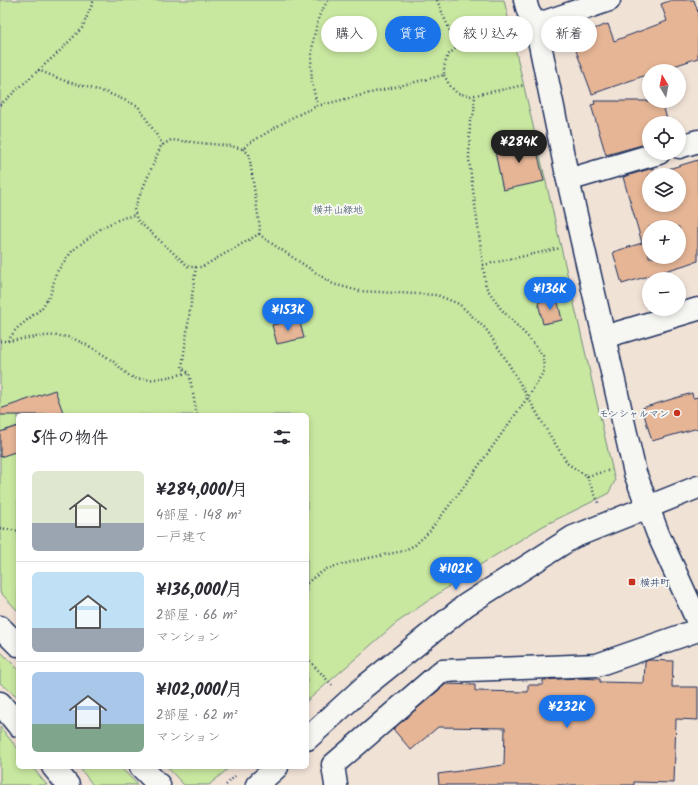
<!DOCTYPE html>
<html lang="ja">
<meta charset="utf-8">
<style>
body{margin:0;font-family:Kalam,"Klee One",sans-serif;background:#f7f7f7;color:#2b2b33;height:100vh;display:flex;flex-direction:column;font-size:15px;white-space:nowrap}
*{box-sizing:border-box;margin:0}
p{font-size:13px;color:#7c7c81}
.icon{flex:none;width:22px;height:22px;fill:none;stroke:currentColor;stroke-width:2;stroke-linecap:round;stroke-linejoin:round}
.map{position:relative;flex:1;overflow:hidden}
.drawer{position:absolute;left:16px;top:413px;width:293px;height:356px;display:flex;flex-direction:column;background:#fff;border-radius:6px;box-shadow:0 2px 6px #0003}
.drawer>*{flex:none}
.hud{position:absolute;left:321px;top:16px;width:317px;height:36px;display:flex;gap:8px}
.needle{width:26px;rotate:350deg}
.controls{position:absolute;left:642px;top:64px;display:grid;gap:8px}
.controls a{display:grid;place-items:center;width:44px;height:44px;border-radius:50%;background:#fff;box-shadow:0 2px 6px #0003;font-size:20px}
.price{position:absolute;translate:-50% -34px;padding:0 9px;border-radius:14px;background:#1a73e8;color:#fff;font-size:13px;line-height:26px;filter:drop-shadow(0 1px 2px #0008)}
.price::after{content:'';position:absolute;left:50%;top:24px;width:12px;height:9px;margin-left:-6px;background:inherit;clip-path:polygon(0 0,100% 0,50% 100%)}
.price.active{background:#222;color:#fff}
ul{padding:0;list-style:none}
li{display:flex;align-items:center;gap:12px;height:100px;padding:0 16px}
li+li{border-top:1px solid #e1e1e2}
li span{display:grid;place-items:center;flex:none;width:112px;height:80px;border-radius:6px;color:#555}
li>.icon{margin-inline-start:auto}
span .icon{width:48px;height:48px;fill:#fffc;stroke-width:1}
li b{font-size:17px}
h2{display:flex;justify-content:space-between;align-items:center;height:48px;padding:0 16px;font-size:17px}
.tag{padding:0 14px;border-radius:18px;background:#fff;box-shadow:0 2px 6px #0003;font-size:14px;line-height:36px}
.tag.active{background:#1a73e8;color:#fff}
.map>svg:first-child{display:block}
.green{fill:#c8e79f;stroke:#728b7e}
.building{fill:#e5b596;stroke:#1b2f5e;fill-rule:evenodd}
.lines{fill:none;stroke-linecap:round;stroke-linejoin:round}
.minor-casing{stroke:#1b2f5e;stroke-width:25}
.major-casing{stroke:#1b2f5e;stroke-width:25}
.path{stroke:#1b2f5e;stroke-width:2.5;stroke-dasharray:1 3;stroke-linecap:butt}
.minor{stroke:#f6f6f2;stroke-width:22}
.major{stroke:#f6f6f2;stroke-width:22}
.poi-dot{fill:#c8321e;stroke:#f6f6f2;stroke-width:1.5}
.labels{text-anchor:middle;stroke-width:4;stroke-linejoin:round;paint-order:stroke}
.park-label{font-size:10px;fill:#3e546b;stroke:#f6f6f2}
.poi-label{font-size:10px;fill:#1b2f5e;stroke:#f6f6f2;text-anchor:end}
</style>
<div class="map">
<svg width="698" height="785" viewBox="0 0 698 785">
<rect width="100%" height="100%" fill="#f1e2d6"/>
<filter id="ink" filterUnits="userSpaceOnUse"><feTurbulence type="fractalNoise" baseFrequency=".025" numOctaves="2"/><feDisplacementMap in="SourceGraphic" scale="8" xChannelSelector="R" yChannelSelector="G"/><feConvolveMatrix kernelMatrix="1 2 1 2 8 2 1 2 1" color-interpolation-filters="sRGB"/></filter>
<g filter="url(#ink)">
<g class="green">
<polygon points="0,0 504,0 615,481 608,494 543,526 475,568 395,624 307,701 307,415 18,415 18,611 0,592"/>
<polygon points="0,651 18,669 18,697 0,683"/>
<polygon points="0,727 18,749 18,767 32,767 47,785 0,785"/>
<polygon points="79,767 120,767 138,785 93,785"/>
<polygon points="167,767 230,767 209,785 184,785"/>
</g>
<g class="building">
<polygon points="672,0 694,0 698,12 698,58 659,71 649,71 649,74 592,94 571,37 608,24 614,41 667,21 661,4"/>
<polygon points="594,101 662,101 668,123 649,123 649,143 606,155 591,105 595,104"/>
<polygon points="534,138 544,181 503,190 494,147"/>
<path d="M 698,160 L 698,261 L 622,284 L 613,252 L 642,243 L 623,177 L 653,168 L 655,173 ZM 649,175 L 679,175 L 679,205 L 649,205 ZM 649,227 L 679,227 L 679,257 L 649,257 Z"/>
<polygon points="557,298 562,320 543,324 538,302"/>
<polygon points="299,319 304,338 277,344 272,325"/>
<polygon points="55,390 64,415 0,415 0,409"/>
<polygon points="692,393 693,398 698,397 698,428 652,441 642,408"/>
<polygon points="18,426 18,451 0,457 0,432"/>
<polygon points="648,660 673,661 672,687 698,687 698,720 676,719 674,783 634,782 634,785 439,785 438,774 504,765 505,728 438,727 411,750 393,729 446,684 475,685 475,691 528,692 528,685 543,685 543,680 577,678 600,679 600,682 644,683 645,662"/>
</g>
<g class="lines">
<g class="minor-casing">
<g id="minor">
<polyline points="525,0 528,11 536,25 568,180 604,337 635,473 658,534 698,622"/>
<polyline points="536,25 609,0"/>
<polyline points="679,147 698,141"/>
<polyline points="568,180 659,153"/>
<polyline points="604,337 698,309"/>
<polyline points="307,739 364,687 466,605 573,537 698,487"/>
<polyline points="257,785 277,767"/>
<polyline points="336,785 333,765 442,671 597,665 698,630"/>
</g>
</g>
<g class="major-casing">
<g id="major">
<polyline points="0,627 18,645"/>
<polyline points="0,703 18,725"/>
<polyline points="53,767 68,785"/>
<polyline points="141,767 159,785"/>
</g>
</g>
<g class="path">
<polyline points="437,0 454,41 463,46"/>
<polyline points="38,70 65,81 108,93 138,106 163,145"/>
<polyline points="444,75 450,86 457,93 470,96 525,85"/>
<polyline points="0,105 61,50 82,28 94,0"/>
<polyline points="317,106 312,82 311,66 313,40 319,16 328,0"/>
<polyline points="243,149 249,154 260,228 259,234 202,267 189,267 137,220 134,209 161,146 171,140 231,146 243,149 248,144 293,117 317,106 444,75 444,67 448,55 456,48 515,34"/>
<polyline points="259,234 268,241 333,284 359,291 437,295 459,304 486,329 507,361 549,434 568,464 587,476 611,470"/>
<polyline points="483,265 561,248"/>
<polyline points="196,267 182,368 189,373 197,415"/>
<path d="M 0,341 L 7,341 C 27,339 52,332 71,338 C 81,341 102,353 111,360 C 119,365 125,375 135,378 C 148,383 174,375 189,373"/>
<polyline points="8,341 16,329 42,308 51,293 56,273 72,251 101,228 122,218 136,215"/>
<polyline points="587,476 592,489 599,503"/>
<polyline points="0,528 18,531"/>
<polyline points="307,583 313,578 328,568 359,560 403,551 415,545 428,533 462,489 528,397 544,371 543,356 528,337 501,309 486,287 469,160 470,121 474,113 475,95"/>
<polyline points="307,658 332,685"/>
<polyline points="226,785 235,776"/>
</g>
<use href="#minor" class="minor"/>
<use href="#major" class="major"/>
</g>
</g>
<g class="poi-dot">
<circle cx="677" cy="413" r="4"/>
<rect x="628" y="578" width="8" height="8" rx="2"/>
</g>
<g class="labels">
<g class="park-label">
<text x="338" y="213">横井山緑地</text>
</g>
<g class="poi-label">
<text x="669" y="417">モンシャルマン</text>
<text x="640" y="586" text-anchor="start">横井町</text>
</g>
</g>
</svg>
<div class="controls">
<a><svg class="needle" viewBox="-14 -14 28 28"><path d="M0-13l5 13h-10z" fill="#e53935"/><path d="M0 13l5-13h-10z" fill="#7c7c81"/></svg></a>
<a><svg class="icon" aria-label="locate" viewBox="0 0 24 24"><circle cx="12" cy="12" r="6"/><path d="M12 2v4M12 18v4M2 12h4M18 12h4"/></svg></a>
<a><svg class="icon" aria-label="layers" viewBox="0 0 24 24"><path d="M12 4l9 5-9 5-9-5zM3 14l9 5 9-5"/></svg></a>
<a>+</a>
<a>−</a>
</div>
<b class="price active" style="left:519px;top:164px">¥284K</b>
<b class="price" style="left:550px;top:311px">¥136K</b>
<b class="price" style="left:288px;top:332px">¥153K</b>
<b class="price" style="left:456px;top:591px">¥102K</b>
<b class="price" style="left:567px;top:729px">¥232K</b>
<div class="hud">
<a class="tag">購入</a>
<a class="tag active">賃貸</a>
<a class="tag">絞り込み</a>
<a class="tag">新着</a>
</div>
<section class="drawer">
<h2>5件の物件<svg class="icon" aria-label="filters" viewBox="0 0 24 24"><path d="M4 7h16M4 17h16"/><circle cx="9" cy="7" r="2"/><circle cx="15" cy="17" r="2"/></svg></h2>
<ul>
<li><span style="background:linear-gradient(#dfe7d0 65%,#9aa5b1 0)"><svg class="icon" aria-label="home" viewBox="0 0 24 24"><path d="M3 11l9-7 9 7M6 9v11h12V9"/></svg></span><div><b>¥284,000/月</b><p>4部屋 · 148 m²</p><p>一戸建て</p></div></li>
<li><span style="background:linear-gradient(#bfe0f5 70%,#9aa5b1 0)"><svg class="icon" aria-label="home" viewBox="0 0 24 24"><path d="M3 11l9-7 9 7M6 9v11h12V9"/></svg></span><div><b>¥136,000/月</b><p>2部屋 · 66 m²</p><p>マンション</p></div></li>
<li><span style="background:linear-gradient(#a9c7e8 65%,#7fa58c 0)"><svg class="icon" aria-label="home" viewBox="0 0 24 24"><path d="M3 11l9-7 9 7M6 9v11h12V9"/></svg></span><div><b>¥102,000/月</b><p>2部屋 · 62 m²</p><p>マンション</p></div></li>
</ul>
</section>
</div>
